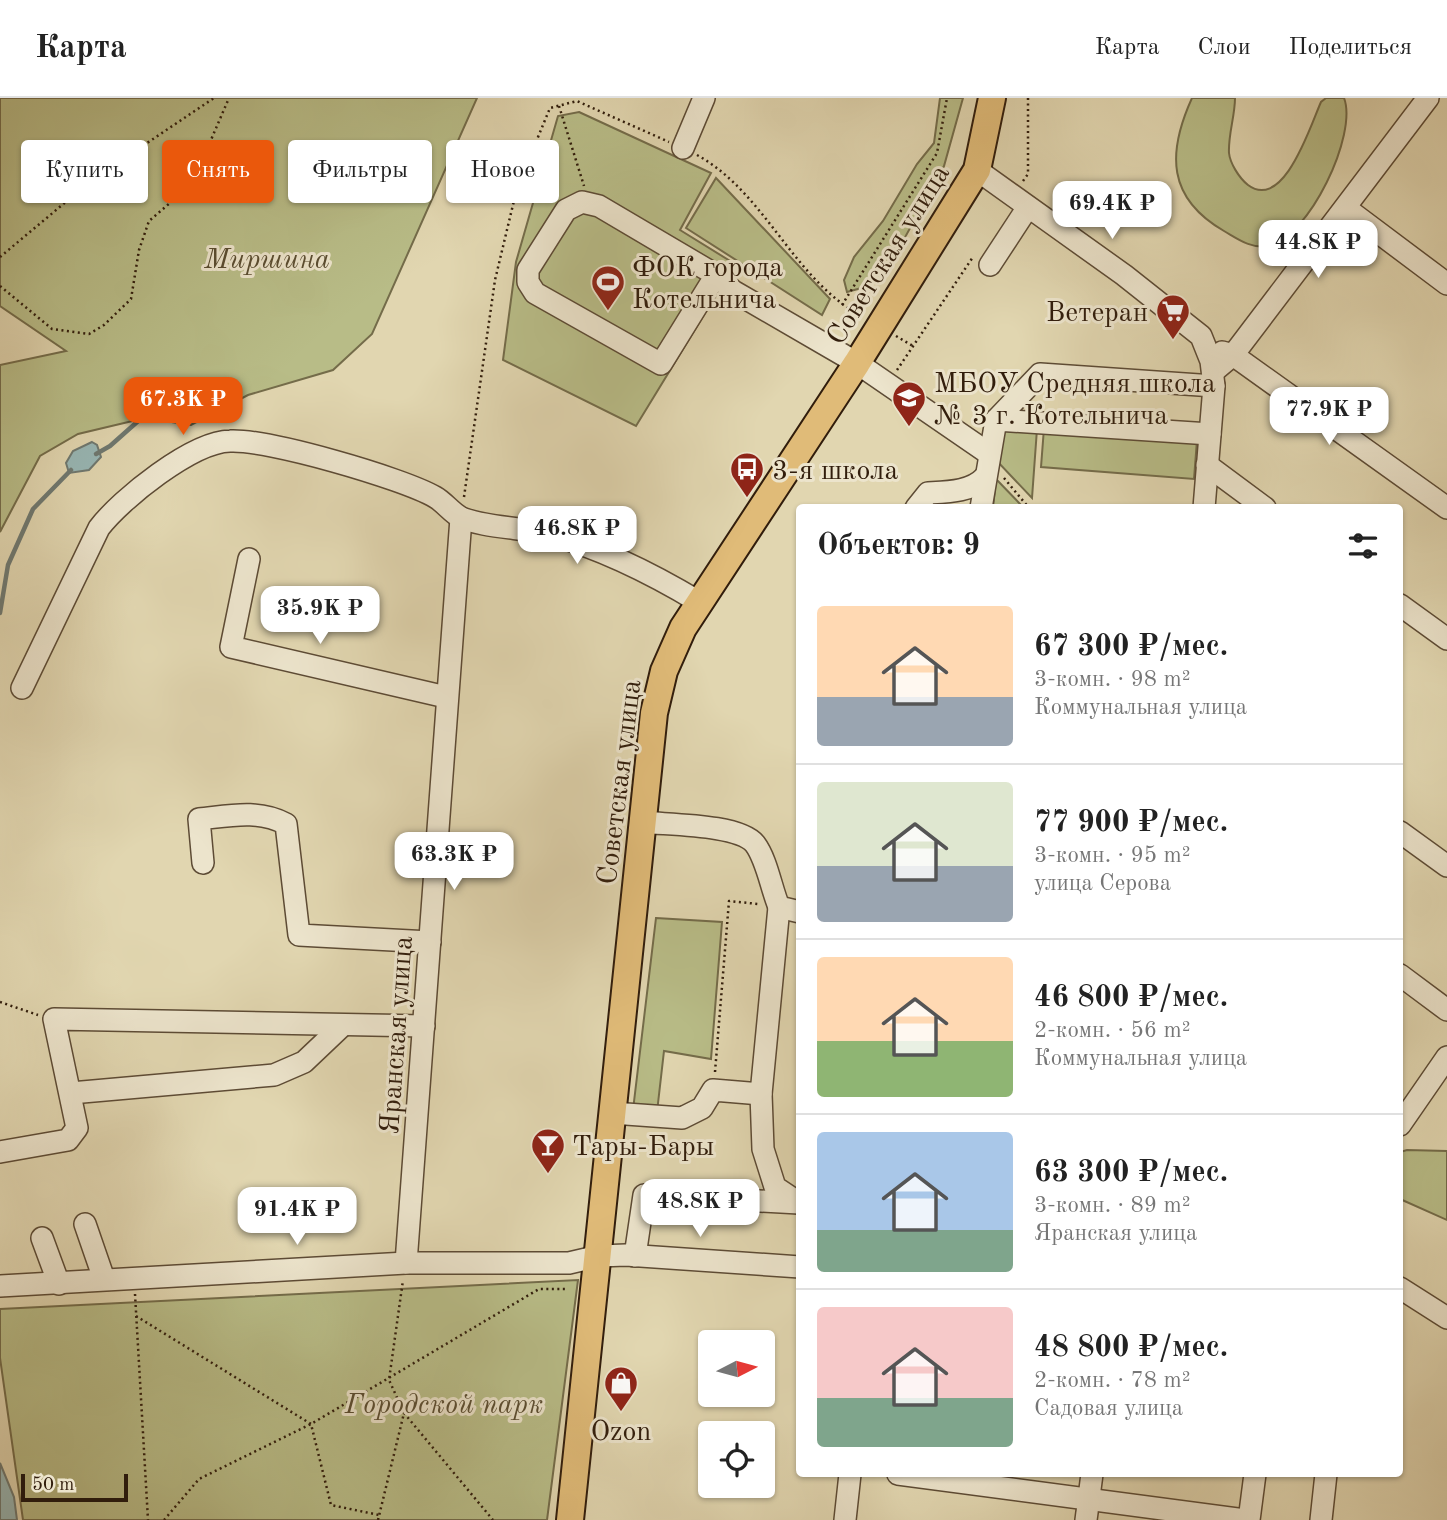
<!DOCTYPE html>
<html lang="ru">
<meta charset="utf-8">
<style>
body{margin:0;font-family:"Old Standard TT",serif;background:#f2f2f2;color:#222;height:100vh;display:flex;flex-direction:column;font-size:26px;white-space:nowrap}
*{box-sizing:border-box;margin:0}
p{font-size:23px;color:#767676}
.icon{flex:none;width:38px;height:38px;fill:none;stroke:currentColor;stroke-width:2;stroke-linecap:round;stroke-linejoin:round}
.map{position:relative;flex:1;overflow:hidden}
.drawer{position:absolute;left:796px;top:406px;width:607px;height:973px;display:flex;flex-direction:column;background:#fff;border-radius:7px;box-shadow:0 2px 5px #0004}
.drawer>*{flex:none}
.hud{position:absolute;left:21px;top:42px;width:665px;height:63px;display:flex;gap:14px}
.needle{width:46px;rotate:84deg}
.buttons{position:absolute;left:698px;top:1232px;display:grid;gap:14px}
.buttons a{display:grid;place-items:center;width:77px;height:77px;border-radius:7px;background:#fff;box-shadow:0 2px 5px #0004;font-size:35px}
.scale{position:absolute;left:21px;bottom:18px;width:107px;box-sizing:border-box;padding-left:7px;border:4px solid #311d0c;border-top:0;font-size:19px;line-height:24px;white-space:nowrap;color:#311d0c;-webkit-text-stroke:5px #ece4cc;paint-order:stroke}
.price{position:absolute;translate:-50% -60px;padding:0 16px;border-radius:14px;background:#fff;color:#222;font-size:23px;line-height:46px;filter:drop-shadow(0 2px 4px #0008)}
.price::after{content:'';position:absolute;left:50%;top:42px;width:21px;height:16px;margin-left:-10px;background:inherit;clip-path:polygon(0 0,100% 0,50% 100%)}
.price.current{background:#ea580c;color:#fff}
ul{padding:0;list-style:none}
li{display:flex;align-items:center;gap:21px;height:175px;padding:0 21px}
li+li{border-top:2px solid #e0e0e0}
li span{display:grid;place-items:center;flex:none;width:196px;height:140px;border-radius:7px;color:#555}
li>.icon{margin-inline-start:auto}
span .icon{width:84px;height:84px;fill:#fffc;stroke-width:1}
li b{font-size:30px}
h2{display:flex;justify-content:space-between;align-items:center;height:84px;padding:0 21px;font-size:30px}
.pill{padding:0 24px;border-radius:7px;background:#fff;box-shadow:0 2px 5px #0004;font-size:24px;line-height:63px}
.pill.current{background:#ea580c;color:#fff}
header{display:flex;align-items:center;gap:42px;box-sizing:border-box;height:98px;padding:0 35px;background:#fff;border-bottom:2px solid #e0e0e0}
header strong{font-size:33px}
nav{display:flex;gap:38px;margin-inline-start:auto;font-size:24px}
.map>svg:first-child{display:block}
.green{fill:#b8bc87;stroke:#746c4a;stroke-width:2}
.water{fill:#98b7b5;stroke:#6f7971;stroke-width:2}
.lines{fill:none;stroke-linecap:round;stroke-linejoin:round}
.stream{stroke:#6f7971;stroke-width:4.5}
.minor-casing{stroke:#5d4b35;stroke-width:24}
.major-casing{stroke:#311d0c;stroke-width:30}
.path{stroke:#311d0c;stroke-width:2.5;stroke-dasharray:2 3.5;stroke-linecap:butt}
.minor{stroke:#ece4cc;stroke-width:21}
.major{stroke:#e0bb78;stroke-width:26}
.labels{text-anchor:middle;stroke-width:6;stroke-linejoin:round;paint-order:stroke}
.street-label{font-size:28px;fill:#311d0c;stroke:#ece4cc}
.park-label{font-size:28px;font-style:italic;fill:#5a4d31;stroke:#ece4cc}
.poi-label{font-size:28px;fill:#311d0c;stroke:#ece4cc;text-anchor:start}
</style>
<header>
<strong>Карта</strong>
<nav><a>Карта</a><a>Слои</a><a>Поделиться</a></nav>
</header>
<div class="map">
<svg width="1447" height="1422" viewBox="0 0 1447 1422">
<rect width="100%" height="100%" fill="#e1d6b0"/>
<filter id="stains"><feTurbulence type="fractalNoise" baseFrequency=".00286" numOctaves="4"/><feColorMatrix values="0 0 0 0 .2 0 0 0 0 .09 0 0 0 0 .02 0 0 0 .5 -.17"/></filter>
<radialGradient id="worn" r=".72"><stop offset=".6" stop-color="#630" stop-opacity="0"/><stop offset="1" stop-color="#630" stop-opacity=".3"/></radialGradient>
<g class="green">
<polygon points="0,0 477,0 372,236 333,272 248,297 191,327 145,320 78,336 40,358 0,434 0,267 66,253 0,208"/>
<polygon points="940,0 963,0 944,68 897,154 865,189 847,194 844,182 854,159 883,123 917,66 934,45"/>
<path d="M 1192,0 L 1235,0 C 1235,18 1228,37 1229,55 C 1230,65 1239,80 1248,87 C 1284,114 1311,26 1321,4 L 1326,0 L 1344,0 C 1358,36 1309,140 1268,148 C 1251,151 1238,141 1224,133 C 1167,100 1167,55 1192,0 Z"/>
<polygon points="579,14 711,75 680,132 735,166 636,328 503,262 516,164 558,18"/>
<polygon points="716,80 830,201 822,217 686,130"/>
<polygon points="1001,328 1037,331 1032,400 995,361"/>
<polygon points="1044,330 1197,342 1194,381 1041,369"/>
<polygon points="996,381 1023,409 993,410"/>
<polygon points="656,820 722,824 711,961 664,953 657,1014 633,1012"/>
<polygon points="1407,1052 1447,1053 1447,1122 1400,1101 1400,1054"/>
<polygon points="578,1182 547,1422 23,1422 0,1260 0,1211"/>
</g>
<g class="water">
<polygon points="92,344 97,347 101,359 89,372 69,375 66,365 73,353"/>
<polygon points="0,1365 14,1399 17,1422 0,1422"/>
</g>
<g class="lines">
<g class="stream">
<polyline points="96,356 110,348 181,285"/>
<polyline points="0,515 8,467 33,411 71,372"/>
</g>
<g class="minor-casing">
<g id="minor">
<polyline points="683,50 704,0"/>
<polyline points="977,72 1124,177 1201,238 1211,263 1214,288 1204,410"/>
<polyline points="1347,111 1447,186"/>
<polyline points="990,167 1028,109"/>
<polyline points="716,177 661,266 535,195 528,184 528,172 566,112 582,104 599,108 716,177 733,193 857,265 988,355"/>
<polyline points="1222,254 1233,257 1447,410"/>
<polyline points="1214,273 1233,257 1428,0"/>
<polyline points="996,322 1040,276 1214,288"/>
<polyline points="1207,367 1265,410"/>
<path d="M 916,410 L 928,395 C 948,394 971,394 985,379"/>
<polyline points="981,410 996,322 1210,336"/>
<polyline points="249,461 231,549 446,599"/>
<polyline points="1400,507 1447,541"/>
<path d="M 22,590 L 99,430 C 121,401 192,344 230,343 C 267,341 402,380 435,399 C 444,404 451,414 460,419 C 479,429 525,430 549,436 C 603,451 651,475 699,504"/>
<path d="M 642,724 C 668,727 739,726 755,746 C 767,762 771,790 779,809 L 800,814"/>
<polyline points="1400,734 1447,768"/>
<path d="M 203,765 L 199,721 C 229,718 258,711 286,726 L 299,837 L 430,844"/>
<polyline points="1400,877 1447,912"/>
<polyline points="71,995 274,977 304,964 343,927"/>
<polyline points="761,996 763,1051 775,1089 799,1105"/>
<polyline points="612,1015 682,1020 702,1010 713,992 761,996 779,809"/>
<polyline points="1400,1027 1447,959"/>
<polyline points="0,1054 68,1042 77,1030 54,921 424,928"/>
<polyline points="85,1126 104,1181"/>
<polyline points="42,1140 59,1186"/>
<polyline points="635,1158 644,1097 799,1105"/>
<polyline points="406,1165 461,420"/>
<polyline points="0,1188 406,1165 569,1165 599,1158 626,1157 800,1169"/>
<polyline points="1400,1190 1447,1220"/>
<polyline points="898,1376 1245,1422"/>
<polyline points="845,1422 850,1376"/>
<polyline points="1086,1422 1092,1376"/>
<polyline points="1249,1422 1255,1376"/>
<polyline points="1321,1422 1326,1376"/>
</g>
</g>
<g class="major-casing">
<polyline id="major" points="570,1422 654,615 664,573 683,530 857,265 977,72 992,0"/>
</g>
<g class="path">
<polyline points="559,8 584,88"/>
<path d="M 697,57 C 766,95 793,182 863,219"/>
<polyline points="1023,83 1028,76 1028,0"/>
<polyline points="0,159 92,82 214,0"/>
<polyline points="0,188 52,231 89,236 104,227 131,201 139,152 149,123 192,86 229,0"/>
<polyline points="842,207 937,55 947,0"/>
<polyline points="896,238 913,248"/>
<polyline points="897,272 973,159"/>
<polyline points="1004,380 1029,410"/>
<polyline points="464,399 495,182 517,90 550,10 577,3 669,44"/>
<polyline points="0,904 38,917"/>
<polyline points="715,974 729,803 758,806"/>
<polyline points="135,1196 148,1422"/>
<polyline points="136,1218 311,1326 331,1407 379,1417"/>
<polyline points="404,1315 493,1422"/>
<polyline points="164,1422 199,1381 311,1326 539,1191 567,1191"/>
<polyline points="378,1422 404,1315 389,1282 403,1182"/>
</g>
<use href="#minor" class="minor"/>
<use href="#major" class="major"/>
</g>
<defs>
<g id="stadium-pin" transform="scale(1.75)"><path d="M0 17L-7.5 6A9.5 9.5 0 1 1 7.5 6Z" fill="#8f2418" stroke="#ece4cc"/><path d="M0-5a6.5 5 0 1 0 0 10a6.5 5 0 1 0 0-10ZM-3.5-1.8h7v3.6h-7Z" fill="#fff"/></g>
<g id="supermarket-pin" transform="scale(1.75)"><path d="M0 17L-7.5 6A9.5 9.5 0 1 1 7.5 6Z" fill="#8f2418" stroke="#ece4cc"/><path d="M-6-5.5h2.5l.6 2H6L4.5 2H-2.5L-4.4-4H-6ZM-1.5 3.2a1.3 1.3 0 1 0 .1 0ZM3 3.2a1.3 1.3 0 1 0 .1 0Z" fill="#fff"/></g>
<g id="school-pin" transform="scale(1.75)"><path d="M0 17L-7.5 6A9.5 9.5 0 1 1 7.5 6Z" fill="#8f2418" stroke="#ece4cc"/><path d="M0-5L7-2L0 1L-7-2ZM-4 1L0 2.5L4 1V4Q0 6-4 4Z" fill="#fff"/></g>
<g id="bus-pin" transform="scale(1.75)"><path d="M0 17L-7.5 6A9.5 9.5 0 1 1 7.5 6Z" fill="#8f2418" stroke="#ece4cc"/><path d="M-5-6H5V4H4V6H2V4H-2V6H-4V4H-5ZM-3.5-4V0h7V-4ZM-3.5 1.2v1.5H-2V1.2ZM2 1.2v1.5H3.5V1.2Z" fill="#fff"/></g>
<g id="bar-pin" transform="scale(1.75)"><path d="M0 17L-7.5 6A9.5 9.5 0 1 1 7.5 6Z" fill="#8f2418" stroke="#ece4cc"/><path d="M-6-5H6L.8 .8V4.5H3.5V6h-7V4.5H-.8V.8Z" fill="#fff"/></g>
<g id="shop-pin" transform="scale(1.75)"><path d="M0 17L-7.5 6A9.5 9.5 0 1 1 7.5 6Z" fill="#8f2418" stroke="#ece4cc"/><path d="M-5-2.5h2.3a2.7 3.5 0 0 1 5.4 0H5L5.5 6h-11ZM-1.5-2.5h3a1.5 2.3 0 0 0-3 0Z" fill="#fff"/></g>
</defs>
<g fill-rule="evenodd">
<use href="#stadium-pin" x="608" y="184"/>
<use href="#supermarket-pin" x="1173" y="213"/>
<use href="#school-pin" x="909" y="300"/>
<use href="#bus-pin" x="747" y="371"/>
<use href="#bar-pin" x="548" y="1047"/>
<use href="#shop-pin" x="621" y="1285"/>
</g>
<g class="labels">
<g class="street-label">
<text transform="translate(887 156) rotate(-58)" y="10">Советская улица</text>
<text transform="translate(618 684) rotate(-83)" y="10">Советская улица</text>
<text transform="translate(395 937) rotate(-86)" y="10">Яранская улица</text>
</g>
<g class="park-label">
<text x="267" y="170">Миршина</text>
<text x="444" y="1315">Городской парк</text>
</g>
<g class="poi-label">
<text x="632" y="178">ФОК города<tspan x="632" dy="32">Котельнича</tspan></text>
<text x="1148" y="223" text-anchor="end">Ветеран</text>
<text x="934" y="294">МБОУ Средняя школа<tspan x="934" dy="32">№ 3 г. Котельнича</tspan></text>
<text x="772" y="381">3-я школа</text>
<text x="572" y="1057">Тары-Бары</text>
<text x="621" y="1342" text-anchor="middle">Ozon</text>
</g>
</g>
<rect width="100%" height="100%" filter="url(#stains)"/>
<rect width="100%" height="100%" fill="url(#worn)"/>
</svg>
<div class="buttons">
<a><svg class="needle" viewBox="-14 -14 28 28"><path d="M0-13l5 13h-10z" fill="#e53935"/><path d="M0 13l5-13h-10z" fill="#767676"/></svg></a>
<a><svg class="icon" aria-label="locate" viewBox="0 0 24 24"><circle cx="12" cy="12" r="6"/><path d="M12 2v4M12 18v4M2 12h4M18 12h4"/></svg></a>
</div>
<div class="scale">50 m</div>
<b class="price" style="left:1112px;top:143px">69.4K ₽</b>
<b class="price" style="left:1318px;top:182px">44.8K ₽</b>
<b class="price current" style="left:183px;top:339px">67.3K ₽</b>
<b class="price" style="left:1329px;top:349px">77.9K ₽</b>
<b class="price" style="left:577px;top:468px">46.8K ₽</b>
<b class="price" style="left:320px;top:548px">35.9K ₽</b>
<b class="price" style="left:454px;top:794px">63.3K ₽</b>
<b class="price" style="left:700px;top:1141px">48.8K ₽</b>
<b class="price" style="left:297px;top:1149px">91.4K ₽</b>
<div class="hud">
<a class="pill">Купить</a>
<a class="pill current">Снять</a>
<a class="pill">Фильтры</a>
<a class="pill">Новое</a>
</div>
<section class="drawer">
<h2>Объектов: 9<svg class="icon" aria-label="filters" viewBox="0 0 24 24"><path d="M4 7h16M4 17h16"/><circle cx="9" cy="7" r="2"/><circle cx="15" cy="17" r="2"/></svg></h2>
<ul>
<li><span style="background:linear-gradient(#ffd9b3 65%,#9aa5b1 0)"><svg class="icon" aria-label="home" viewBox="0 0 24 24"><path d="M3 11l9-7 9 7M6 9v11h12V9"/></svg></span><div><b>67 300 ₽/мес.</b><p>3-комн. · 98 m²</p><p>Коммунальная улица</p></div></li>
<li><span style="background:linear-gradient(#dfe7d0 60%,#9aa5b1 0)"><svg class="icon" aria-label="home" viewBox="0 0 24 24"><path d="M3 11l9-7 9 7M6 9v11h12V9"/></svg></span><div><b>77 900 ₽/мес.</b><p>3-комн. · 95 m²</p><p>улица Серова</p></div></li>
<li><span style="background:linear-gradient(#ffd9b3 60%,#8fb573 0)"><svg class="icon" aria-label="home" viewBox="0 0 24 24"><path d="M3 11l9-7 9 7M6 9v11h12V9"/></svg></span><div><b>46 800 ₽/мес.</b><p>2-комн. · 56 m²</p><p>Коммунальная улица</p></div></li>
<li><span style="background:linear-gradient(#a9c7e8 70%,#7fa58c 0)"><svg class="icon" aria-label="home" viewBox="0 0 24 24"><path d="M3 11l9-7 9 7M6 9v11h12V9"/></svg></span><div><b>63 300 ₽/мес.</b><p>3-комн. · 89 m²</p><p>Яранская улица</p></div></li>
<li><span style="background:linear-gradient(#f6c9c9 65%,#7fa58c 0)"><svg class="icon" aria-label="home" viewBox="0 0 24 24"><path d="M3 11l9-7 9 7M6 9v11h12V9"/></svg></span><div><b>48 800 ₽/мес.</b><p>2-комн. · 78 m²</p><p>Садовая улица</p></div></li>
</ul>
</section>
</div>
